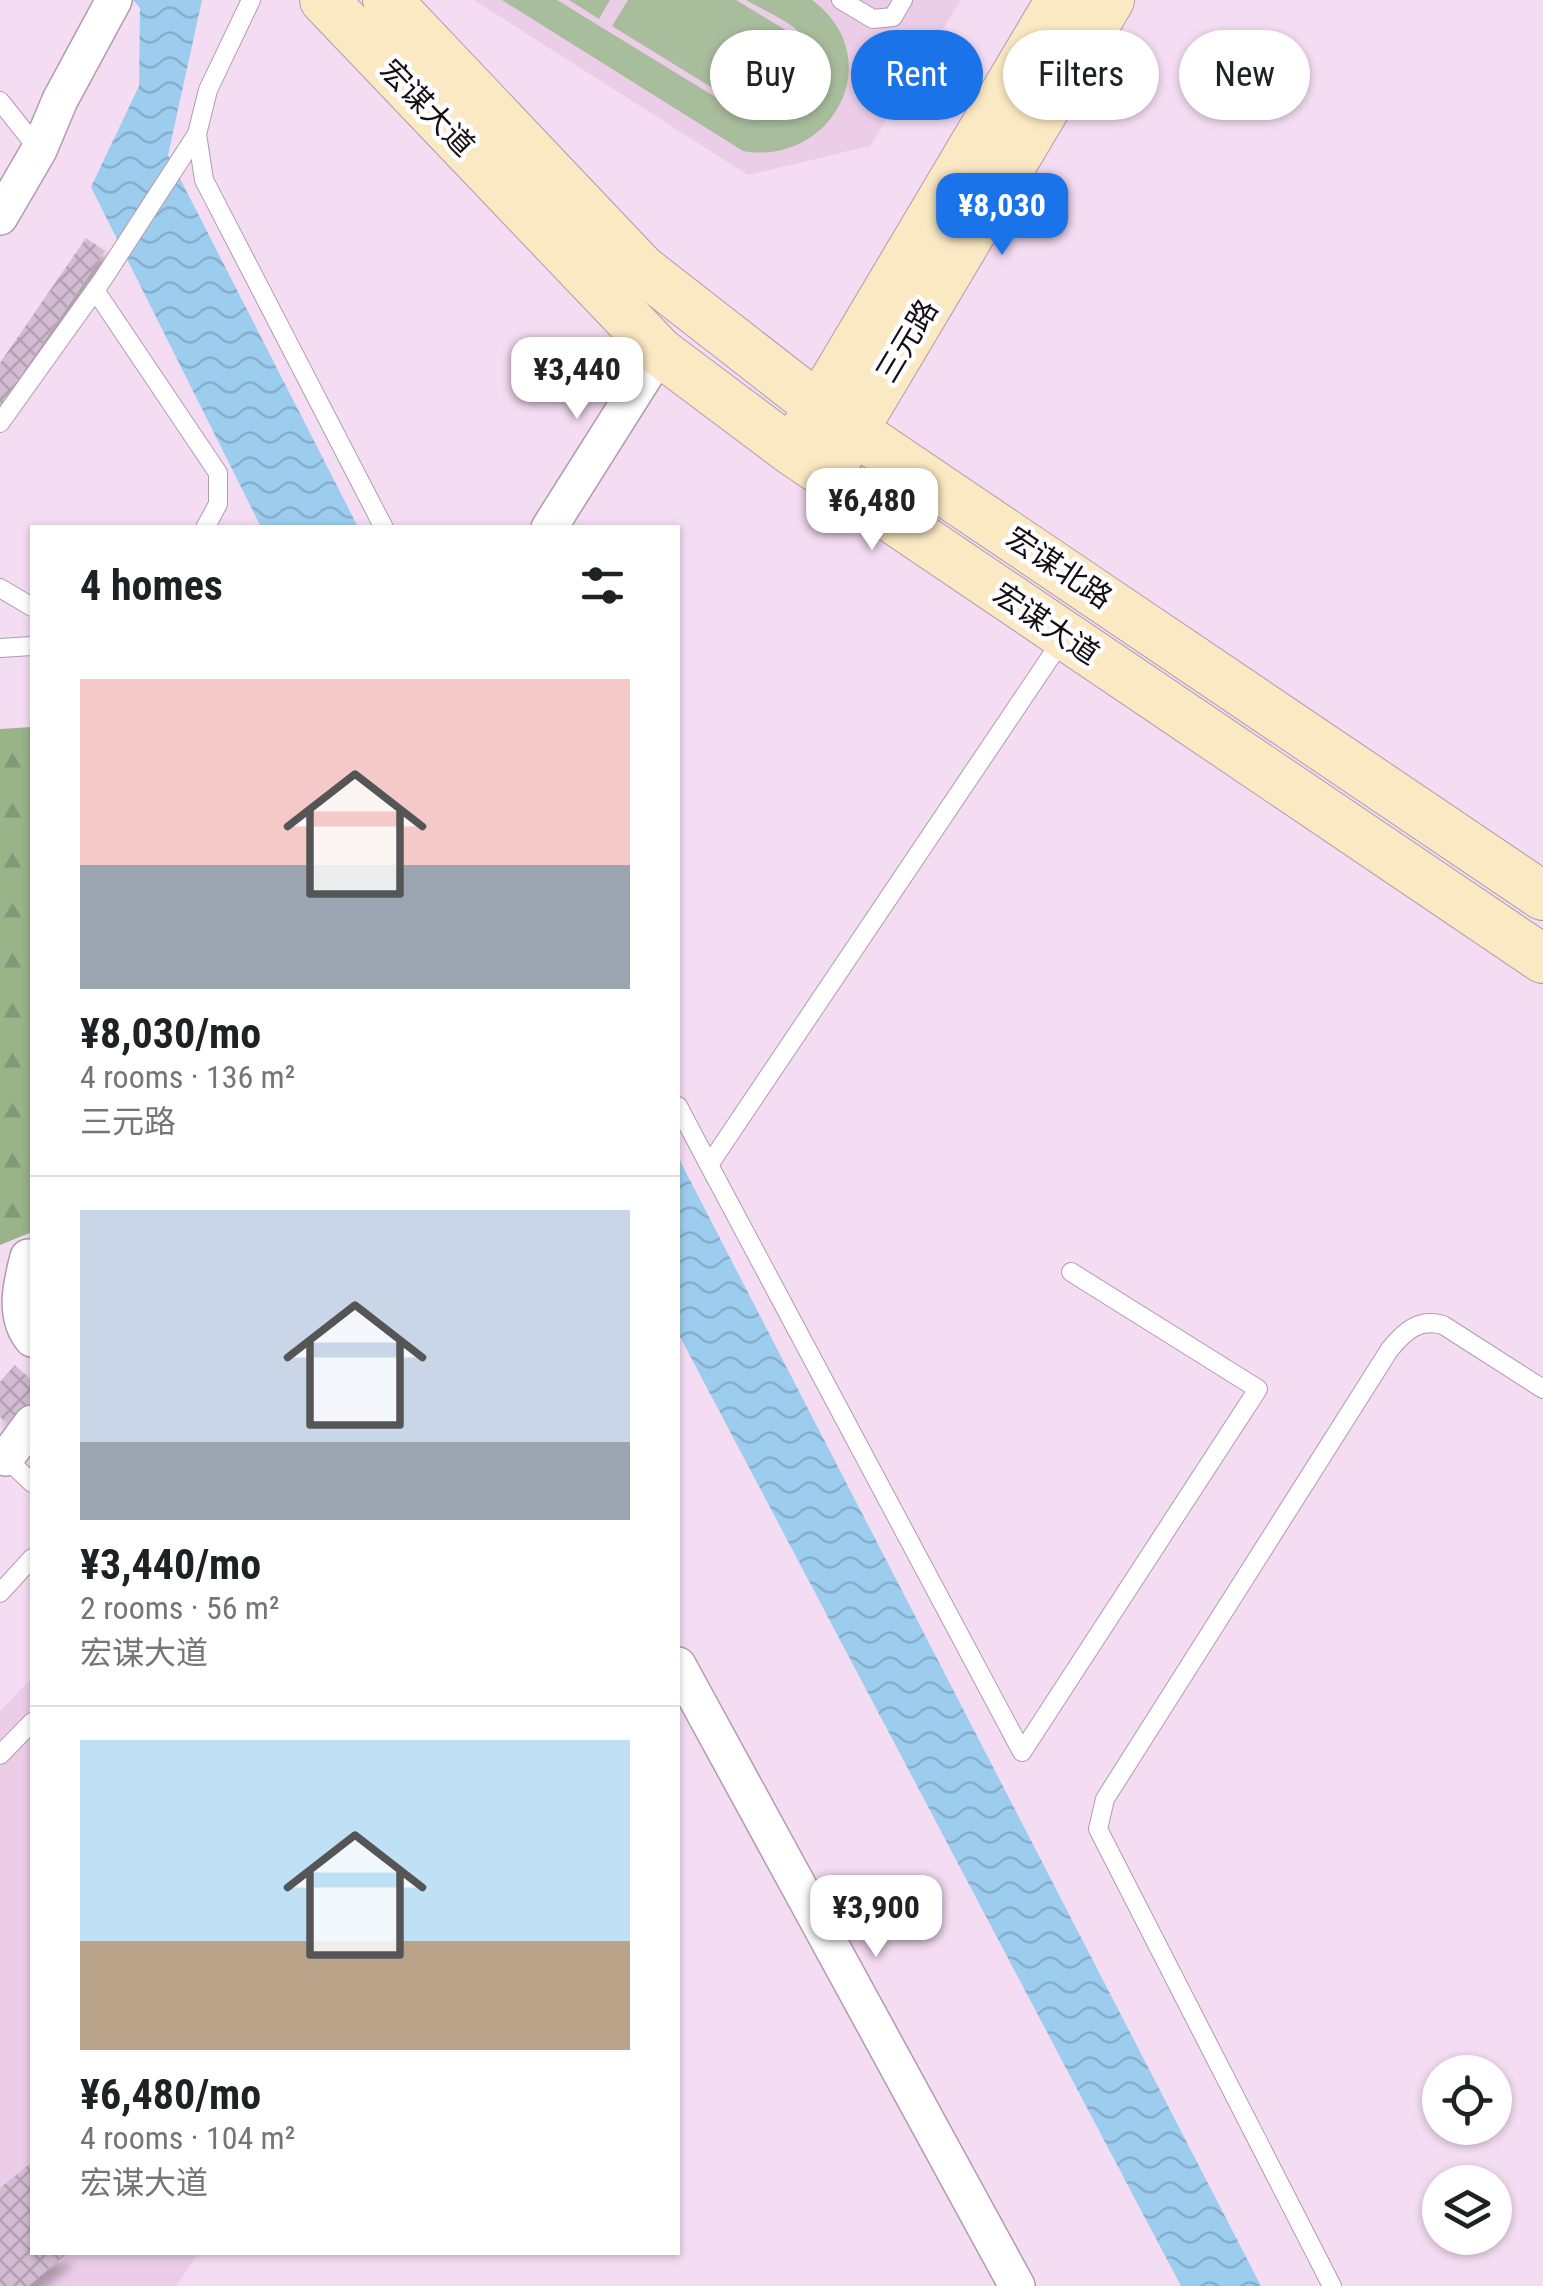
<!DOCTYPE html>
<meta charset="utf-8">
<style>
body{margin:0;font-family:"Roboto Condensed","Noto Sans SC",sans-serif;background:#f2f2f2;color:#202124;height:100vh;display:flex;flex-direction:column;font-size:38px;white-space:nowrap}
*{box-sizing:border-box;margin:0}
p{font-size:32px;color:#757577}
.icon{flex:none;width:55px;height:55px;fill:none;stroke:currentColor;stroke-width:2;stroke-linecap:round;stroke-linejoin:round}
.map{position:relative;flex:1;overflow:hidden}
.details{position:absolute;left:30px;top:525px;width:650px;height:1730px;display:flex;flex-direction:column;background:#fff;border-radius:0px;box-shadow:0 2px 8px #0004}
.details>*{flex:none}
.banner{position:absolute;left:710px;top:30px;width:682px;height:90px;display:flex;gap:20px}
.tools{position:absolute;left:1422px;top:2055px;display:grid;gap:20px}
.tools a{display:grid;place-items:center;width:90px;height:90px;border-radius:50%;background:#fff;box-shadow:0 2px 8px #0004;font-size:50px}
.price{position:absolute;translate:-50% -85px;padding:0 22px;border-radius:20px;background:#fff;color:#222;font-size:32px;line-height:65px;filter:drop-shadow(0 2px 5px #0008)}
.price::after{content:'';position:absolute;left:50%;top:60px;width:30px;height:22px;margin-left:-15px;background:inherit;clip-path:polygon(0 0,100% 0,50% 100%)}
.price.active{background:#1a73e8;color:#fff}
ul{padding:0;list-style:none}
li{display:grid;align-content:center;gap:20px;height:530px;padding:0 50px}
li+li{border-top:2px solid #e0e0e0}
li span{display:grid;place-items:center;height:310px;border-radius:0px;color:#555}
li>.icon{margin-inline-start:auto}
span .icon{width:180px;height:180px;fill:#fffc;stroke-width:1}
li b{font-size:42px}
h2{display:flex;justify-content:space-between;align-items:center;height:120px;padding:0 50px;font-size:42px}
.pill{padding:0 35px;border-radius:45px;background:#fff;box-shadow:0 2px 8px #0004;font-size:35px;line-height:90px}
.pill.active{background:#1a73e8;color:#fff}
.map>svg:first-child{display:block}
.built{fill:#ebcde8}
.forest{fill:url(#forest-firs)}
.garden{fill:#a8bd9c}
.water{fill:url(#water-waves)}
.building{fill:url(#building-cross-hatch);filter:url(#shadow)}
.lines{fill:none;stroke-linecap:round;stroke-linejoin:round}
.lane-casing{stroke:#b19baf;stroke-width:20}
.street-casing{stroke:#b19baf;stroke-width:38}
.secondary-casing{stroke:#b19baf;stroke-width:50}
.lane{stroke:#fff;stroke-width:18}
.street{stroke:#fff;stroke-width:35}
.secondary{stroke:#fae9c2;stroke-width:48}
.labels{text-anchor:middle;stroke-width:9;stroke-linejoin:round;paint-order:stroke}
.street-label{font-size:30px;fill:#160e15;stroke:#fff}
</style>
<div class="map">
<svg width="1543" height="2286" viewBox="0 0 1543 2286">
<defs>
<pattern id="forest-firs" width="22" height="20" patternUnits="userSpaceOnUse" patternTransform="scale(2.5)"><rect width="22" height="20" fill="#98b488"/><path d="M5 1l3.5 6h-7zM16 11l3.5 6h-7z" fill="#829a74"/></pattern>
<pattern id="water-waves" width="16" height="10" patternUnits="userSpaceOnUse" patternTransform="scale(2.5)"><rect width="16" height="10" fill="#9ccdee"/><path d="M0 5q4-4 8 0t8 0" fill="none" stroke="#86afcb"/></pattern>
<pattern id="building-cross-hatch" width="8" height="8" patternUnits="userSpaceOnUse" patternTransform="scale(2.5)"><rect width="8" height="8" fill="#d3bcd1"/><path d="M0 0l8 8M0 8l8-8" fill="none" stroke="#b4a0b3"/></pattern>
<filter id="shadow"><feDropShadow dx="6" dy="11" stdDeviation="5" flood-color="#0004"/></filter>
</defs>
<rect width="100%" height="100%" fill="#f4dcf2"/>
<g class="built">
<polygon points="474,0 961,0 870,146 748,175"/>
<polygon points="32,1678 32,2252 199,2253 176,2286 0,2286 0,1711"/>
</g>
<polygon class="forest" points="32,727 32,1232 0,1245 0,729"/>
<g class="garden">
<path d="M 502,0 L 557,0 L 748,117 C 792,126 838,82 806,39 C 793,22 764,11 746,0 L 812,0 C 890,57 833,167 743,151 Z"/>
<polygon points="569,0 610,0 599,19"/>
<polygon points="628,0 736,0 799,38 753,113 612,26"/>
</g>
<g class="water">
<polygon points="133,0 202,0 168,155 358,527 261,527 91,187 139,86 140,8"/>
<polygon points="678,1157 1261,2286 1181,2286 678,1333"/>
</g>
<g class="building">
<polygon points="86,238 105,251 0,406 0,363"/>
<polygon points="15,1365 32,1381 32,1400 10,1426 0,1417 0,1382"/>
<polygon points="32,2162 32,2252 69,2252 28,2286 0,2286 0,2188"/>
</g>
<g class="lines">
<g class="lane-casing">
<g id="lane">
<polyline points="841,0 873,19 893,17 903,0"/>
<polyline points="0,101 39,150"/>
<polyline points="197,134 204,180 384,528"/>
<polyline points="95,290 218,473 218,504 205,528"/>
<polyline points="0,423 103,279 197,134 208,90 251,0"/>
<polyline points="0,588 32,607"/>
<polyline points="0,648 32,646"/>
<polyline points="678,1106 709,1165 1064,637"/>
<polyline points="709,1165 1022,1752 1258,1389 1071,1272"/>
<polyline points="4,1456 32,1483"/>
<polyline points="0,1593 32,1558"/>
<polyline points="0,1755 32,1722"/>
<path d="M 1332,2286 L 1098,1829 L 1105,1799 L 1390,1349 C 1405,1331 1419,1318 1443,1325 L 1543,1389"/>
</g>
</g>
<g class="street-casing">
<g id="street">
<polyline points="0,217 39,150 60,100 114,0"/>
<polyline points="549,528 660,352"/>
<path d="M 28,1257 C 21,1284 13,1316 32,1339"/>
<polyline points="6,1458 32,1423"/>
<polyline points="678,1665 1017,2286"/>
</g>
</g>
<g class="secondary-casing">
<g id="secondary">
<polyline points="324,0 660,352 792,451 1543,959"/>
<polyline points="387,0 642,269 819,407 1543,896"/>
<polyline points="804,431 1060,0"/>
<polyline points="839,455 1110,0"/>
</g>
</g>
<use href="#lane" class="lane"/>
<use href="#street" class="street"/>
<use href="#secondary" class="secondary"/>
</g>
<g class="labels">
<g class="street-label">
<text transform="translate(427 108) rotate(46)" y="10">宏谋大道</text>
<text transform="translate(907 341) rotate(-59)" y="10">三元路</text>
<text transform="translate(1059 568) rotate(34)" y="10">宏谋北路</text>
<text transform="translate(1046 624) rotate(34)" y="10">宏谋大道</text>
</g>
</g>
</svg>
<div class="tools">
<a><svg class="icon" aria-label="locate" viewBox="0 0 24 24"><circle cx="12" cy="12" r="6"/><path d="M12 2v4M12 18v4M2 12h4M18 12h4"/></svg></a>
<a><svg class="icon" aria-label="layers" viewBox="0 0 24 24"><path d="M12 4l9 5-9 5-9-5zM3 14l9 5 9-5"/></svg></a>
</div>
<b class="price active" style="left:1002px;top:258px">¥8,030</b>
<b class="price" style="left:577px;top:422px">¥3,440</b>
<b class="price" style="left:872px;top:553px">¥6,480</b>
<b class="price" style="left:876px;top:1960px">¥3,900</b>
<div class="banner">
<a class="pill">Buy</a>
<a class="pill active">Rent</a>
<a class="pill">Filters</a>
<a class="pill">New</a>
</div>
<section class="details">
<h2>4 homes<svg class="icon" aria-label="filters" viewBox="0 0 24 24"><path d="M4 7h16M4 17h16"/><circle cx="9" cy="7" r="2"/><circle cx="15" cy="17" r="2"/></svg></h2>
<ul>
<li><span style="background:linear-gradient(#f6c9c9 60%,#9aa5b1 0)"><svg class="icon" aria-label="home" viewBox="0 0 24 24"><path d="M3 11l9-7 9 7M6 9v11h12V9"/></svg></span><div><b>¥8,030/mo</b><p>4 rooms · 136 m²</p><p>三元路</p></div></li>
<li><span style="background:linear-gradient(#c9d6e8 75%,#9aa5b1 0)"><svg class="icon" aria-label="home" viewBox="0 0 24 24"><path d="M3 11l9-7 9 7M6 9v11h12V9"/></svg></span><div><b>¥3,440/mo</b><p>2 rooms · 56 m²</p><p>宏谋大道</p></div></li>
<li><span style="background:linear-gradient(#bfe0f5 65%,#b9a48a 0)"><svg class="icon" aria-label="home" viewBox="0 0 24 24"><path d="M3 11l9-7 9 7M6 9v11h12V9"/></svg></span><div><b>¥6,480/mo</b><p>4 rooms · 104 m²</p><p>宏谋大道</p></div></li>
</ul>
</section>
</div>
